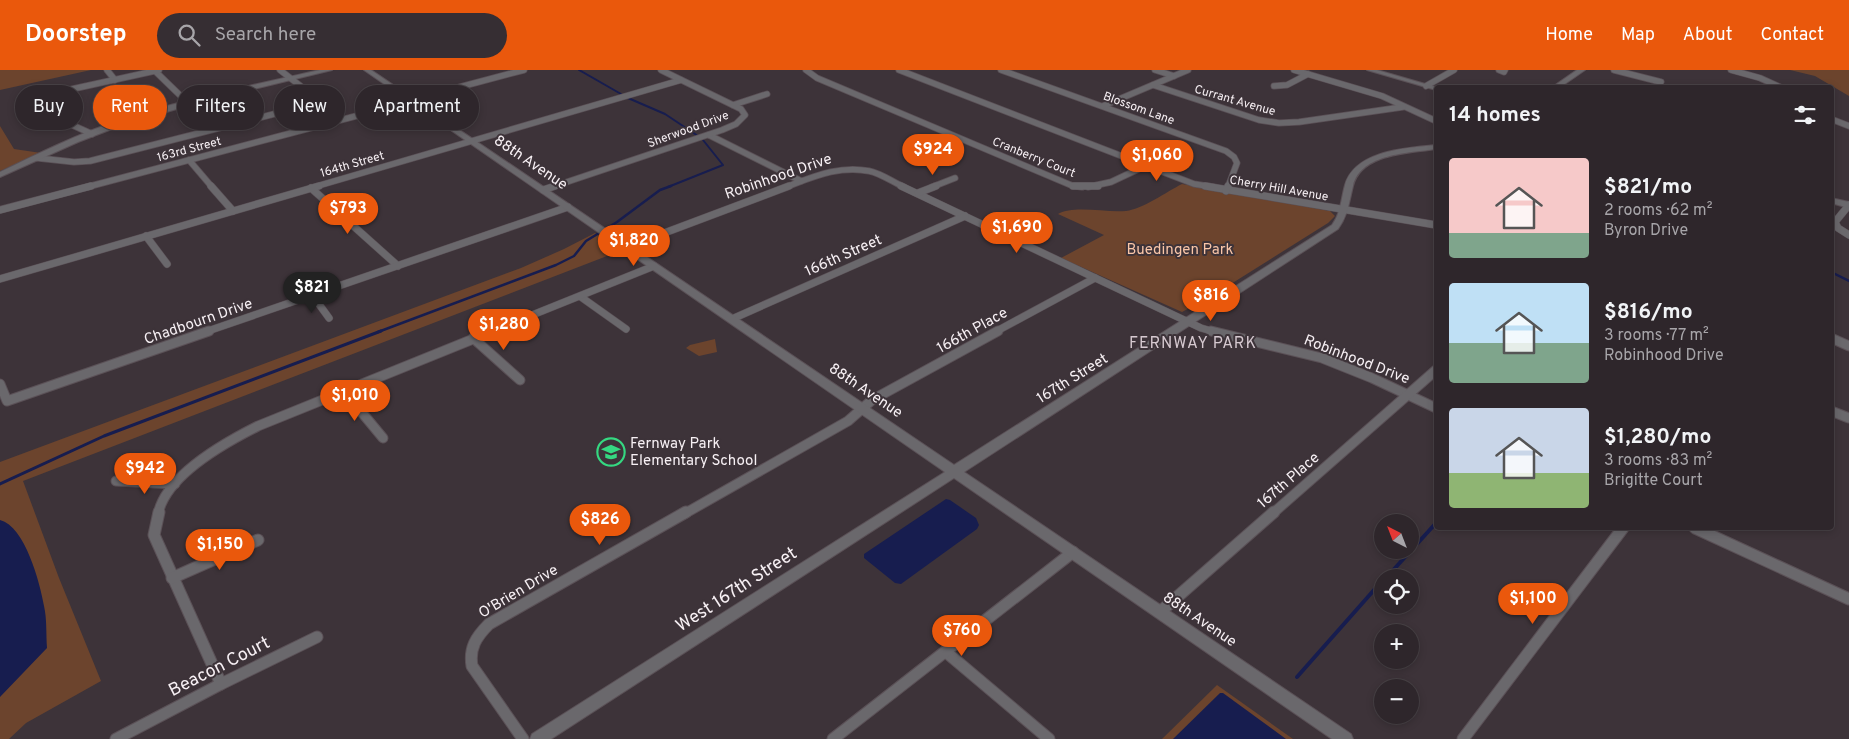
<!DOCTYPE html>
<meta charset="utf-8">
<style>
body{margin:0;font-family:Overpass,sans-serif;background:#362e33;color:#f1f3f6;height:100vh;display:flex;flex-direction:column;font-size:19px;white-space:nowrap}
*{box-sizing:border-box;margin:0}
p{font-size:16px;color:#a7a5a9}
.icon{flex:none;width:28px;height:28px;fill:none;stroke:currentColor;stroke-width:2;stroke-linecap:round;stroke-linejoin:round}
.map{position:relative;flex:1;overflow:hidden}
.side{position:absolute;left:1434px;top:15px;width:400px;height:445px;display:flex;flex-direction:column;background:#2e262b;border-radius:5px;box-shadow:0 2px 8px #0003,0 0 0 1px #494347}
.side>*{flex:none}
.banner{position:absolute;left:15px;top:15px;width:475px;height:45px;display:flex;gap:10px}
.needle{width:32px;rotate:318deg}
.controls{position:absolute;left:1374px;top:444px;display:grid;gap:10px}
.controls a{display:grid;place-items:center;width:45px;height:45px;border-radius:50%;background:#2e262b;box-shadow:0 2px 8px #0003,0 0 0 1px #494347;font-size:25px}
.price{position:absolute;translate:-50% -42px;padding:0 11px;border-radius:18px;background:#ea580c;color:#fff;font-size:16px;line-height:32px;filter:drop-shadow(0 1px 2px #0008)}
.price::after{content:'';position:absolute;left:50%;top:30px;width:15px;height:11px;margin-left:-8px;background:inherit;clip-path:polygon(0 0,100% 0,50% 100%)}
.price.active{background:#222;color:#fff}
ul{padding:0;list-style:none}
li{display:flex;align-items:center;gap:15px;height:125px;padding:0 15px}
li span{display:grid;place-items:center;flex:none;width:140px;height:100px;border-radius:5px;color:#555}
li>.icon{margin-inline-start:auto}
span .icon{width:60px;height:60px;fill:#fffc;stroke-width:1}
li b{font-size:21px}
h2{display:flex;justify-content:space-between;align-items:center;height:60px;padding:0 15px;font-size:21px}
.pill{padding:0 18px;border-radius:22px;background:#2e262b;box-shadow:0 2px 8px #0003,0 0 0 1px #494347;font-size:18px;line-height:45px}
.pill.active{background:#ea580c;color:#fff}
header{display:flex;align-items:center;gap:30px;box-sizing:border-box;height:70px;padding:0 25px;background:#ea580c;color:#fff}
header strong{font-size:24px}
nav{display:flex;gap:28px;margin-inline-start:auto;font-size:18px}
.search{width:350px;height:45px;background:#362e33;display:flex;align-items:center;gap:12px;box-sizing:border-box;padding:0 18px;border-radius:28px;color:#a7a5a9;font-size:19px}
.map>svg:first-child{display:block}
.green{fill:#6c442d}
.water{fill:#171d4f}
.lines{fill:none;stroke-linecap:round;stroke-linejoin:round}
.stream-far3{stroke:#171d4f;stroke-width:2}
.stream-far2{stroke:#171d4f;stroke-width:2.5}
.stream-far1{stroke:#171d4f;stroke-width:3}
.stream{stroke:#171d4f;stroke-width:4}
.minor-far3-casing{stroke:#5b5157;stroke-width:7}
.minor-far2-casing{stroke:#5b5157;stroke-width:8}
.minor-far1-casing{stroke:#5b5157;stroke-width:11}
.minor-casing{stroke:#5b5157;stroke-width:13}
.tertiary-casing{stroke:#5b5157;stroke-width:2}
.minor-far3{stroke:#6a686c;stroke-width:5.5}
.minor-far2{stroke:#6a686c;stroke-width:7}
.minor-far1{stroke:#6a686c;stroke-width:9}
.minor{stroke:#6a686c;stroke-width:11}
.tertiary{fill:#6a686c;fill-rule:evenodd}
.labels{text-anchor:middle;stroke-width:4;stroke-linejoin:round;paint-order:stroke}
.far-street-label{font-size:12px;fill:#f7f0f4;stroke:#3d3339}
.street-label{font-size:15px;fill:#f7f0f4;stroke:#3d3339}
.park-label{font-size:15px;fill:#fac6a8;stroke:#3d3339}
.poi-label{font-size:15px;fill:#f7f0f4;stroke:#3d3339;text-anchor:start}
.neighbourhood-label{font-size:16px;letter-spacing:1px;fill:#d6c9d0;stroke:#3d3339}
.near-street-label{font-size:18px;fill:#f7f0f4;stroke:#3d3339}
</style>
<header>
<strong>Doorstep</strong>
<div class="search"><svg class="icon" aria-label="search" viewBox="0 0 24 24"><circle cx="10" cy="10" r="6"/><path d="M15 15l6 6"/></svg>Search here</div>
<nav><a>Home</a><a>Map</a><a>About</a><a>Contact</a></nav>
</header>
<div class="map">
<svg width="1849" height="669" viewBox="0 0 1849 669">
<rect width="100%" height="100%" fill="#3d3339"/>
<g class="green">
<polygon points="0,0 91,0 0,20"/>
<polygon points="1790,0 1849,0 1849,26 1815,6"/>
<polygon points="0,56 14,79 41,83 0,101"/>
<path d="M 1182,114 L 1330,141 L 1335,146 L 1328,153 L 1207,229 L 1182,242 L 1061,188 L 1104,165 L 1058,144 C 1074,135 1106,143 1126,141 C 1143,139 1166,122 1182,114 Z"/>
<polygon points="595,163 620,181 23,411 59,508 101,611 26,653 9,669 0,669 0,392 521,198 564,179"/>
<polygon points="715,269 717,282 699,286 686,278 690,275"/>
<polygon points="1217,615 1293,669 1162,669"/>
</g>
<g class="water">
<polygon points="946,429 950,430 976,448 979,455 977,459 901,514 895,513 864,488 864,484"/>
<path d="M 0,450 C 25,456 40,513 44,536 C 47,549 46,564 47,578 L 0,627 Z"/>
<polygon points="1220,623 1223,623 1286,669 1173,669"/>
</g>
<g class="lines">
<g class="stream-far3">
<polyline points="579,0 621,24"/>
<polyline points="628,28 665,44 698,66"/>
<polyline points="668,117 723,95 703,70"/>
</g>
<g class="stream-far2">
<polyline points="1831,202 1849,211"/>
<polyline points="378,262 556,195 574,186 586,171 617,152 660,120 671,116"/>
</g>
<polyline class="stream-far1" points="0,414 104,366 381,261"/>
<g class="stream">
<polyline points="1386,508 1436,453"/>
<polyline points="1297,607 1382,511"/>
</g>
<g class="minor-far3-casing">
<g id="minor-far3">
<polyline points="107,0 115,10"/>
<polyline points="280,0 321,32"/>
<polyline points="806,0 817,8 1073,116 1082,117"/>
<polyline points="899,0 1194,114 1213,117"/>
<polyline points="1001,0 1226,81 1234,87 1237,93 1228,117"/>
<polyline points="1155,0 1174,6"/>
<polyline points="1294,0 1382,26 1436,51"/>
<polyline points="1499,0 1504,2 1505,0"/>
<polyline points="1614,0 1661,12"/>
<polyline points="1731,0 1760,8 1782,18"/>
<polyline points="155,1 188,33"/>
<polyline points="1153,15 1259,50 1279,53 1299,52 1403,37"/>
<polyline points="1274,16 1287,15 1308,4"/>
<polyline points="1426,16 1454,0"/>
<polyline points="411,30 524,0"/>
<polyline points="733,35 767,24"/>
<polyline points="1103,36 1188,0"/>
<polyline points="1831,49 1849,56"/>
<polyline points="92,64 70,54 45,25 159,0"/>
<polyline points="709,65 801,111"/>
<polyline points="37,88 74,92 90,91 321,32"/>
<polyline points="189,90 212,117"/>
<polyline points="87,117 413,31"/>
<polyline points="314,117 681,10"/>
<polyline points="552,117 722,60 736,54 745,45 741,39 661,0"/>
<path d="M 786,117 C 813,107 839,95 869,101 C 880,103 893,112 904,117"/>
<polyline points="932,117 955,108"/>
<polyline points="1088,117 1111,112 1145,96"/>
</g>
</g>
<g class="minor-far2-casing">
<g id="minor-far2">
<polyline points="211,116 233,141"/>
<polyline points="901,116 1201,258 1215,262"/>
<polyline points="1073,116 1098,116"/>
<polyline points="1205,116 1436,155"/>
<polyline points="311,118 398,196"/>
<polyline points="543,120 555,116"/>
<polyline points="1226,121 1228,116"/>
<polyline points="918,123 936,116"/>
<polyline points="1849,135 1835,152 1838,158 1849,165"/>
<polyline points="0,140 91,116"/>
<polyline points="146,166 167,194"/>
<polyline points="627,177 789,116"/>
<polyline points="0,209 319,116"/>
<polyline points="313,226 329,248"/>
<polyline points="581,227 626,259"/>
<polyline points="732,249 965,146"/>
<polyline points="205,262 568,137"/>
<polyline points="490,262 654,196"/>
<polyline points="995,262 1095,208"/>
</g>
</g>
<g class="minor-far1-casing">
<g id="minor-far1">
<polyline points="1211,261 1322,288 1372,308 1436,338"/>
<polyline points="473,268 520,310"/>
<polyline points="1831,268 1849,276"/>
<polyline points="0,314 7,331 209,261"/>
<polyline points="344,321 383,368"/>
<polyline points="1831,341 1849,348"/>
<polyline points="116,411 175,414"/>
<path d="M 158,444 C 166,405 226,372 258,356 L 493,261"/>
<polyline points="684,444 848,351 872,330 998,261"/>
<polyline points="1272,444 1436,300"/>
</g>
</g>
<g class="minor-casing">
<g id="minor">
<polyline points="159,442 154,465 221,614"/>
<polyline points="1695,458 1849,529"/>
<polyline points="172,508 258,470"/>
<polyline points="1160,542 1274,442"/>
<polyline points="946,582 1049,669"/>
<polyline points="116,669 221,614 317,567"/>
<path d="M 523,669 L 472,596 C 469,578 476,567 489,554 L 686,442"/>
<polyline points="833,669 1073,482"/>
<polyline points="1463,669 1623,458"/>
</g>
</g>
<g class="tertiary-casing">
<g id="tertiary">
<path d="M 320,0 L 332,0 L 201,32 L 125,54 L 78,72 L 0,107 L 0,102 C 39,83 78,64 120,50 C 185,29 253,15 320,0 Z"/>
<path d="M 364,0 L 371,0 L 954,395 L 1332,155 C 1341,143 1341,129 1345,115 C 1355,80 1407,78 1436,75 L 1436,79 C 1410,83 1361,83 1353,116 C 1349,132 1348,145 1338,159 L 964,402 L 1351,664 L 1353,669 L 1332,669 L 954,408 L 551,669 L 530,669 L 532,664 L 945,402 Z"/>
<polygon points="1367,0 1377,0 1439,18 1436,18 1436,20"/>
<polygon points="1577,0 1585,0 1559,18 1551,18"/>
<polygon points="1831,128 1849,132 1849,138 1831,133"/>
</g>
</g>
<use href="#minor-far3" class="minor-far3"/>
<use href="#minor-far2" class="minor-far2"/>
<use href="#minor-far1" class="minor-far1"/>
<use href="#minor" class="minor"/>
<use href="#tertiary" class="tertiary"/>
</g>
<defs>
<g id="school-ring" transform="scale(1.4375)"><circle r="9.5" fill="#3d3339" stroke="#35d881" stroke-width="1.5"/><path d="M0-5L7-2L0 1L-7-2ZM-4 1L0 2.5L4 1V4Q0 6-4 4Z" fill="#35d881"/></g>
</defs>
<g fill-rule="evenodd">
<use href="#school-ring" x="611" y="382"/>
</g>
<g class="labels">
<g class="far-street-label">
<text transform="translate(1235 30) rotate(16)" y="4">Currant Avenue</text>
<text transform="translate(1139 38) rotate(20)" y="4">Blossom Lane</text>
<text transform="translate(688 59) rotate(-20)" y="4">Sherwood Drive</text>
<text transform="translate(189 79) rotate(-15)" y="4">163rd Street</text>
<text transform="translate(1034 87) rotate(22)" y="4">Cranberry Court</text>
<text transform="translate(352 94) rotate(-16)" y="4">164th Street</text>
<text transform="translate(1279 118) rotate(10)" y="4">Cherry Hill Avenue</text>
</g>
<g class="street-label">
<text transform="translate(531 92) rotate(34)" y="5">88th Avenue</text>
<text transform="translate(778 106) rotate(-19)" y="5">Robinhood Drive</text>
<text transform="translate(843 185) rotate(-24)" y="5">166th Street</text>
<text transform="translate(198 251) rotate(-19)" y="5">Chadbourn Drive</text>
<text transform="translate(972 260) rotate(-29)" y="5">166th Place</text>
<text transform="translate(1357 289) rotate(21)" y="5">Robinhood Drive</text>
<text transform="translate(1072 308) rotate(-32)" y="5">167th Street</text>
<text transform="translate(866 320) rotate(34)" y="5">88th Avenue</text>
<text transform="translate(1288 410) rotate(-41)" y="5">167th Place</text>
<text transform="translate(518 521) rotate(-31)" y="5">O'Brien Drive</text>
<text transform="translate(1200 549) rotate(34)" y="5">88th Avenue</text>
</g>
<g class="park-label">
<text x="1180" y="184">Buedingen Park</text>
</g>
<g class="poi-label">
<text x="630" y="378">Fernway Park<tspan x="630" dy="17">Elementary School</tspan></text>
</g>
<g class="neighbourhood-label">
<text x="1193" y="278">FERNWAY PARK</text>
</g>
<g class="near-street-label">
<text transform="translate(736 519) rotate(-33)" y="6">West 167th Street</text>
<text transform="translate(219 596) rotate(-27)" y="6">Beacon Court</text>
</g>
</g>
</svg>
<div class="controls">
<a><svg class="needle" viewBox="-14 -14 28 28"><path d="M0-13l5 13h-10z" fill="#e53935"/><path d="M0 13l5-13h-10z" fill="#a7a5a9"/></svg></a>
<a><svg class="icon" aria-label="locate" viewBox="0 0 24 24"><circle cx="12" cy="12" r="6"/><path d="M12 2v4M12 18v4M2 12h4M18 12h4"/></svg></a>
<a>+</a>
<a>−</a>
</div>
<b class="price" style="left:933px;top:106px">$924</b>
<b class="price" style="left:1157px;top:112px">$1,060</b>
<b class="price" style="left:348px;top:165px">$793</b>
<b class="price" style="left:1017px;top:184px">$1,690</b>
<b class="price" style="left:634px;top:197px">$1,820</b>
<b class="price active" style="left:312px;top:244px">$821</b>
<b class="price" style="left:1211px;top:252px">$816</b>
<b class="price" style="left:504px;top:281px">$1,280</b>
<b class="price" style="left:355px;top:352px">$1,010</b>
<b class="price" style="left:145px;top:425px">$942</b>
<b class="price" style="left:600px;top:476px">$826</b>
<b class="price" style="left:220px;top:501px">$1,150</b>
<b class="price" style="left:1533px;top:555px">$1,100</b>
<b class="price" style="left:962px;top:587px">$760</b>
<div class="banner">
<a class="pill">Buy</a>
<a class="pill active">Rent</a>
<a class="pill">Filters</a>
<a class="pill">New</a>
<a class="pill">Apartment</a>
</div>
<section class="side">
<h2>14 homes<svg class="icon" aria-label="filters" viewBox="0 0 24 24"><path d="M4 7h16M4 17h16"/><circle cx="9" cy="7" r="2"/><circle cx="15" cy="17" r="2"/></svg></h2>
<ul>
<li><span style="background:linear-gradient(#f6c9c9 75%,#7fa58c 0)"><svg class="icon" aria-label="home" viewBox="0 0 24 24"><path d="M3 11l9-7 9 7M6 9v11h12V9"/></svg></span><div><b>$821/mo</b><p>2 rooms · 62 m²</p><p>Byron Drive</p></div></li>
<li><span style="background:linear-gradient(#bfe0f5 60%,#7fa58c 0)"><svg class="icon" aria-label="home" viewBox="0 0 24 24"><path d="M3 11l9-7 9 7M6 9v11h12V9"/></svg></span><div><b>$816/mo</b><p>3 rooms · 77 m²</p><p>Robinhood Drive</p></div></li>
<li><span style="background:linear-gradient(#c9d6e8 65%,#8fb573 0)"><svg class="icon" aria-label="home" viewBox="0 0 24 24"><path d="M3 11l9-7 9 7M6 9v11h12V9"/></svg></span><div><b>$1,280/mo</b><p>3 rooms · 83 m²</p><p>Brigitte Court</p></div></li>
</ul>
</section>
</div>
